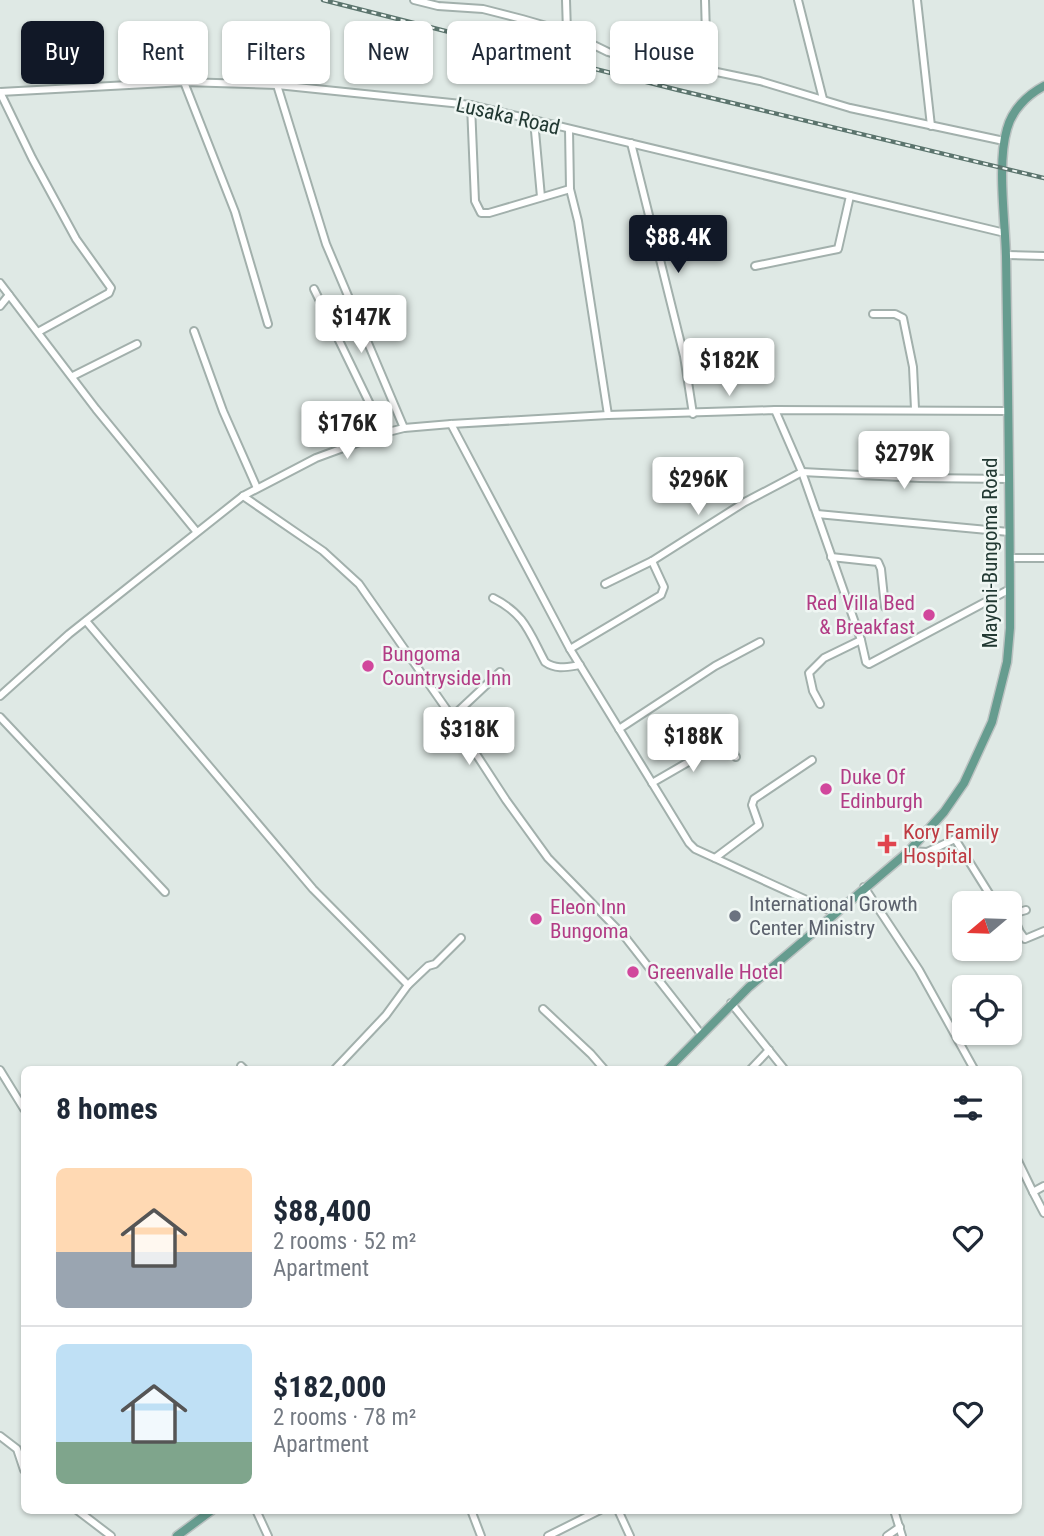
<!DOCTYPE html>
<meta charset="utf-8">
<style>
body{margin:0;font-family:"Roboto Condensed",sans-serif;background:#f2f2f3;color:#1f2937;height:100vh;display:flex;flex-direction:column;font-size:26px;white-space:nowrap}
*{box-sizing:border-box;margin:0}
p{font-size:23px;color:#747a83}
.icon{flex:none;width:38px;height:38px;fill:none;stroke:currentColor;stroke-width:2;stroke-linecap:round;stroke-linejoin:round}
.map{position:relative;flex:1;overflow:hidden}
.details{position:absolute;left:21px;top:1066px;width:1001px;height:448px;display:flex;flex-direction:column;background:#fff;border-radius:10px;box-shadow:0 2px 5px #0004}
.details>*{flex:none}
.hud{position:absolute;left:21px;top:21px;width:1003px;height:63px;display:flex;gap:14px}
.needle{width:46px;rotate:251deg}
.buttons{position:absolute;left:952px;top:891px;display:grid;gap:14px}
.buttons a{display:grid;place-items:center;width:70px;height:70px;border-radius:10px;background:#fff;box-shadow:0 2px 5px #0004;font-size:35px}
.price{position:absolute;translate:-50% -60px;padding:0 16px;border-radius:7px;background:#fff;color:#222;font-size:23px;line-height:46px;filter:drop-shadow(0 2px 4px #0008)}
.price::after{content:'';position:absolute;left:50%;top:42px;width:21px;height:16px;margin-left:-10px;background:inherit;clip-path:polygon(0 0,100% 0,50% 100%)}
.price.selected{background:#111827;color:#fff}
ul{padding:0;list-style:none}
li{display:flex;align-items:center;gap:21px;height:175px;padding:0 35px}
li+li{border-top:2px solid #e0e1e3}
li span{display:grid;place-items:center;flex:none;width:196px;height:140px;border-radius:10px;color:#555}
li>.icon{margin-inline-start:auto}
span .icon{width:84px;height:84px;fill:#fffc;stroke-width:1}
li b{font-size:30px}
h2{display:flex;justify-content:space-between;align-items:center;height:84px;padding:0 35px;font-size:30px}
.chip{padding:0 24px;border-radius:10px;background:#fff;box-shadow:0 2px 5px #0004;font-size:24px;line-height:63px}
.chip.selected{background:#111827;color:#fff}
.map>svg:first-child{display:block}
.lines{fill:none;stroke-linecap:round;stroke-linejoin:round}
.minor-casing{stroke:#a2b0ac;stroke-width:10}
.major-casing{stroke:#bcc3c2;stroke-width:11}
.minor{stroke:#fff;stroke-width:6}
.major{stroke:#669c8f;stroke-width:8}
.rail-casing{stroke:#5b746d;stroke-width:4.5}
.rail{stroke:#eff6f3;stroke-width:2;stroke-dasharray:5;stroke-linecap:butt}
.hotel-dot{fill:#d1479c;stroke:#eff6f3;stroke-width:2.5}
.health-dot{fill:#e0444e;stroke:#eff6f3;stroke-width:2.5}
.worship-dot{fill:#6b7280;stroke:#eff6f3;stroke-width:2.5}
.labels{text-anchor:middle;stroke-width:5;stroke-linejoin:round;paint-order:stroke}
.street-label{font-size:21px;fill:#213832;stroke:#eff6f3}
.hotel-label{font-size:21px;fill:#b23c85;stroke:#eff6f3;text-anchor:start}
.health-label{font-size:21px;fill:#be3a42;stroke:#eff6f3;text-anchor:start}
.worship-label{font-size:21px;fill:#5b616d;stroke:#eff6f3;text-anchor:start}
</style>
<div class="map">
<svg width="1044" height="1536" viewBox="0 0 1044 1536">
<rect width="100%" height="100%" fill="#dfe9e5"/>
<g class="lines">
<g class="minor-casing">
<g id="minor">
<polyline points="414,0 438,6 483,9 522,19 567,32 608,52 638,61 660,66 707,70 760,81 850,108 1004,141"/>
<polyline points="566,0 567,32"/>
<polyline points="705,0 707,70"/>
<polyline points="798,0 823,99"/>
<polyline points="917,0 931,126"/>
<polyline points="184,82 235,212 268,324"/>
<polyline points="277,85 326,244 404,428"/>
<polyline points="0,92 184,82 277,85 471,105 1005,233"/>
<polyline points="0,92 32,158 76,239 111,288 109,293 38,332"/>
<polyline points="471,105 475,201 481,213 489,213 570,189"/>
<polyline points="534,120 541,197"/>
<polyline points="569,129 570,189 578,221 608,415"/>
<polyline points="631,143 684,356 693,414"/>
<polyline points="1006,255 1044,256"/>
<polyline points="755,266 838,249 850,196"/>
<polyline points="0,283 96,409 196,531"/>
<polyline points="314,289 384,433"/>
<polyline points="0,306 9,295"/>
<polyline points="873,314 895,314 903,318 913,367 915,409"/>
<polyline points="194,331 223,411 257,488"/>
<polyline points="73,376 137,344"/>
<polyline points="775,410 802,472 861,640 866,662 869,664 1010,589"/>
<polyline points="451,424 570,649 689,843 695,849 835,913"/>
<polyline points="243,496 323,551 359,584 452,717 506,800 548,858 625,937 701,1034"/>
<polyline points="817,514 1009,532"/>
<polyline points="831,557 878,562 881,569 885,607"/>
<polyline points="1010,558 1044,558"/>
<polyline points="605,584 652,561 745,502 802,472 920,478 1009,479"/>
<path d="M 493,598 C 525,614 529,632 545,662 C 556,670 567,667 580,665"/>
<polyline points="86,621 313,889 408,985"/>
<polyline points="570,649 661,595 664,587 652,561"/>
<polyline points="0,696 69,634 243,496 316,458 384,433 404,428 451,424 608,415 775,410 1007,411"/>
<polyline points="820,704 813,691 809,673 824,658 861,640"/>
<polyline points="0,717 165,892"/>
<polyline points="452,717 500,672"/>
<polyline points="619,729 715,666 760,642"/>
<polyline points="652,783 723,742 727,743 736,757"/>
<polyline points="909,851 927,852 955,839 995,903"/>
<polyline points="715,858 759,825 752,805 754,799 812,760"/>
<polyline points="864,887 919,970 974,1069"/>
<polyline points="1012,914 1020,932 1025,939 1044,931"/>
<polyline points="1012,914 1026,910"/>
<polyline points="731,1003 784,1069"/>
<polyline points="543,1009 591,1054 604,1069"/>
<polyline points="241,1066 244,1069"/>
<polyline points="335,1069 386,1015 408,985 428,966 435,964 461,938"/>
<polyline points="751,1069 769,1050"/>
<polyline points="0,1070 24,1109"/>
<polyline points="1018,1161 1033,1192 1044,1186"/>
<polyline points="1033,1192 1044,1213"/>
<polyline points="0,1436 17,1449 24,1470"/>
<polyline points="77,1510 111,1536"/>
<polyline points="256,1510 268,1536"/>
<polyline points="471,1510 481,1536"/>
<polyline points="618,1510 630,1536"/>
<polyline points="894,1510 902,1536"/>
<polyline points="548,1536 600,1510"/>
<polyline points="887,1536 900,1527"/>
</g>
</g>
<g class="major-casing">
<g id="major">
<path d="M 668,1069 L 749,987 L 909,851 L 944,812 L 964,783 L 992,722 L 1007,662 L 1010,628 C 1010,504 1008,380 1006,256 C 1005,219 997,163 1007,129 C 1012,110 1027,95 1044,86"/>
<polyline points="177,1536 212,1510"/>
</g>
</g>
<use href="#minor" class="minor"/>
<use href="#major" class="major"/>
<g class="rail-casing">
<polyline id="rail" points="323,0 678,90 1044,178"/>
</g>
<use href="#rail" class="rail"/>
</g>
<g class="hotel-dot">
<circle cx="929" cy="615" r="7"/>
<circle cx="368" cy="666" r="7"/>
<circle cx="826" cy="789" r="7"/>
<circle cx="536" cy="919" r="7"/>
<circle cx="633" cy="972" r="7"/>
</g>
<path class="health-dot" d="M883.5 833.5h7v7h7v7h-7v7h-7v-7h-7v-7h7z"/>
<circle class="worship-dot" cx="735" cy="916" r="7"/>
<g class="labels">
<g class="street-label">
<text transform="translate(508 116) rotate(13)" y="7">Lusaka Road</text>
<text transform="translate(990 553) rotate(-90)" y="7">Mayoni-Bungoma Road</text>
</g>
<g class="hotel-label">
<text x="915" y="610" text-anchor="end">Red Villa Bed<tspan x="915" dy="24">&amp; Breakfast</tspan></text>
<text x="382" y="661">Bungoma<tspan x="382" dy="24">Countryside Inn</tspan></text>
<text x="840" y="784">Duke Of<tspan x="840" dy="24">Edinburgh</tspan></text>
<text x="550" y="914">Eleon Inn<tspan x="550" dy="24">Bungoma</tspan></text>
<text x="647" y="979">Greenvalle Hotel</text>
</g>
<g class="health-label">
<text x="903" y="839">Kory Family<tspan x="903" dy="24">Hospital</tspan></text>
</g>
<g class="worship-label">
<text x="749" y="911">International Growth<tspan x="749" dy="24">Center Ministry</tspan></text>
</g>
</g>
</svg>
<div class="buttons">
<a><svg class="needle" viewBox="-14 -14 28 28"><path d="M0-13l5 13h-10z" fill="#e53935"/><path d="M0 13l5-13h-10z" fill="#747a83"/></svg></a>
<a><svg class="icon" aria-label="locate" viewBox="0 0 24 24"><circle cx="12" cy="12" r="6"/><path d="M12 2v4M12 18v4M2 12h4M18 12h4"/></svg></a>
</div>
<b class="price selected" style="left:678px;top:275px">$88.4K</b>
<b class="price" style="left:361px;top:355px">$147K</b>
<b class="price" style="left:729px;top:398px">$182K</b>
<b class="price" style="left:347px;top:461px">$176K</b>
<b class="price" style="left:904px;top:491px">$279K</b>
<b class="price" style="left:698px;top:517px">$296K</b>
<b class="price" style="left:469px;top:767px">$318K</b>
<b class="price" style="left:693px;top:774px">$188K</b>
<div class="hud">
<a class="chip selected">Buy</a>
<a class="chip">Rent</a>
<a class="chip">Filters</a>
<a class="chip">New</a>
<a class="chip">Apartment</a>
<a class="chip">House</a>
</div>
<section class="details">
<h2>8 homes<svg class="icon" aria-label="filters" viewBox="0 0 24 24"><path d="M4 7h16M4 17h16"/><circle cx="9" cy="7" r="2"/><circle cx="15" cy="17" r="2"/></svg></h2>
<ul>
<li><span style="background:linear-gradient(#ffd9b3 60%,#9aa5b1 0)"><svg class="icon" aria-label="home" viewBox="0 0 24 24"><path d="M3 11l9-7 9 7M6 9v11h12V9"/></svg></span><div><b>$88,400</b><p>2 rooms · 52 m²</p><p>Apartment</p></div><svg class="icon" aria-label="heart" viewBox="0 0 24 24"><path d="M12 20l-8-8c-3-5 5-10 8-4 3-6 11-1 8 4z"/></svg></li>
<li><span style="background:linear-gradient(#bfe0f5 70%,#7fa58c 0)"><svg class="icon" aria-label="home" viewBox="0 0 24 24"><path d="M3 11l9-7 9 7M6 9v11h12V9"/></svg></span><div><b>$182,000</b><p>2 rooms · 78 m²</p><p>Apartment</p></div><svg class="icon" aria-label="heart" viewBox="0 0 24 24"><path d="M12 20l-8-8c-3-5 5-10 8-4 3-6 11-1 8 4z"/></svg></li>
</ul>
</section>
</div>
